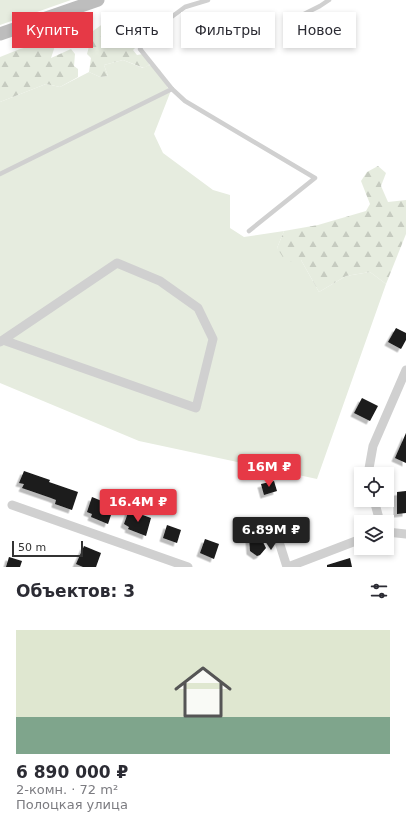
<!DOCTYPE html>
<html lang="ru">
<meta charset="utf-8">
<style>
body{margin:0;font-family:"DejaVu Sans",sans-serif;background:#f2f2f3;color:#2b2b33;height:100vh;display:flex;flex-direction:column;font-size:15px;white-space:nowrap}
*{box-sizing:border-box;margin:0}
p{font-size:13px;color:#7c7c81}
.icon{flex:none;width:22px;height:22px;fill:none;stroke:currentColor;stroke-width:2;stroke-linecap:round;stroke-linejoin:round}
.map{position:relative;height:567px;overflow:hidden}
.panel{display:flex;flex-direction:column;background:#fff;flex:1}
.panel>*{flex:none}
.guide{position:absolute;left:12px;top:12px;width:382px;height:36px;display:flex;gap:8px}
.fabs{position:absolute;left:354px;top:467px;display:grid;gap:8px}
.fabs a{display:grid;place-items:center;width:40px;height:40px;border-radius:0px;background:#fff;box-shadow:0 2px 6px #0003;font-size:20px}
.scale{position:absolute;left:12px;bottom:10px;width:71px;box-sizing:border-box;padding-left:4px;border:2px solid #333;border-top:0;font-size:11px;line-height:14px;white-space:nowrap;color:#333;-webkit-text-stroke:3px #fff;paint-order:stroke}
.price{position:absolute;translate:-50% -34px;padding:0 9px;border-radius:4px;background:#e63946;color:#fff;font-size:13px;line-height:26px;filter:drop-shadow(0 1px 2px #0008)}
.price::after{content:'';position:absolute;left:50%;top:24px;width:12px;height:9px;margin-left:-6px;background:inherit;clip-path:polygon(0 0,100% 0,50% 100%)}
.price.selected{background:#222;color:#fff}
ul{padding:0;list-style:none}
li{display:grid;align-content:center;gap:8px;height:212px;padding:0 16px}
li span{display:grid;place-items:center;height:124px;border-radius:0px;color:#555}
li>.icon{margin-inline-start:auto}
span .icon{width:72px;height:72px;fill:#fffc;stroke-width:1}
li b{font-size:17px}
h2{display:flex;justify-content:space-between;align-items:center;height:48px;padding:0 16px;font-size:17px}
.chip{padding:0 14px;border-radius:0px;background:#fff;box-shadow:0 2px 6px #0003;font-size:14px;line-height:36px}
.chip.selected{background:#e63946;color:#fff}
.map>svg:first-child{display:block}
.green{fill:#e6ecdf}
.forest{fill:url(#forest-firs)}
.building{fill:#1a1a1a;filter:url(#shadow)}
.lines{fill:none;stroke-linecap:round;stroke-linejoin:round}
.service{stroke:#d0d0d0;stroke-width:4.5}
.minor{stroke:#d0d0d0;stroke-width:9}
.secondary{stroke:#bdbdbd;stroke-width:13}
</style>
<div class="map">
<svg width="406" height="567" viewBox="0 0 406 567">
<defs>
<pattern id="forest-firs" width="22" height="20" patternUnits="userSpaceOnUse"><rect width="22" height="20" fill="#e6ecdf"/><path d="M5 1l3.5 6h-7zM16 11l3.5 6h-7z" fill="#c6cbc0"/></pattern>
<filter id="shadow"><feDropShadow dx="-3.5" dy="3.5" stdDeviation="0" flood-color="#0004"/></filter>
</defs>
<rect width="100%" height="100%" fill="#fff"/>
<g class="green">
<polygon points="0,0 71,0 0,25"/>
<polygon points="123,60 143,68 149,65 160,70 170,93 154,134 163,153 213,190 230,195 230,228 244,237 284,231 277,248 301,260 319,292 346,276 370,272 386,284 317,479 139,441 0,383 0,102 46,84 60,87 89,72 100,77 108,76 104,65"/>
</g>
<g class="forest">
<polygon points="104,23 116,24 122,36 140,40 138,45 133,50 137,55 143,54 148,58 149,65 144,68 123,60 104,65 108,76 100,77 89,72 91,58 87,54 93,31"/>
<polygon points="51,41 55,42 54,49 51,58 71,49 75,54 74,66 78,69 78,77 60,87 46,84 0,102 0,57 20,49"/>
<polygon points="378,166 386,173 381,186 388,202 406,200 406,234 386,284 370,272 346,276 319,292 301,260 286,262 277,248 284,231 318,225 366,211 370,204 361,181 367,172"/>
</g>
<g class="building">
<polygon points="396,328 406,333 406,340 401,349 388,342"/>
<polygon points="362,398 378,406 370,421 354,413"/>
<polygon points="406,433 406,463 395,458"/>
<polygon points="24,471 50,480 49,482 78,492 72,510 55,504 56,500 51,498 22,488 24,484 19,483"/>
<polygon points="274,481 277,491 264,495 261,484"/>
<polygon points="406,491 406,513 397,514 397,492"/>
<polygon points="92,497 114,506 108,524 91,517 92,514 87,512"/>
<polygon points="129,510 151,518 146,536 128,529 129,527 124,524"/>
<polygon points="167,525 181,530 177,543 163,538"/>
<polygon points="261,526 264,539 262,540 266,548 260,555 257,556 250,551 249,537 252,536 250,530"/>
<polygon points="205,539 219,544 214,559 200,553"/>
<polygon points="84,546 101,553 96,567 83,567 76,564"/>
<polygon points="9,557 22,561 20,567 6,567"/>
<polygon points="350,558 352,567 327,567 327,565"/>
</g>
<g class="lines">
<g class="service">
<polyline points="208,0 185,7 147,35 140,49 172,89 185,101 315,178 249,231"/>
<polyline points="304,14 320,6 329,0"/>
<polyline points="0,174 172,89"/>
</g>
<g class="minor">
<polyline points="0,342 117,263 160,281 198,308 213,339 196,408 3,340"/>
<polyline points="368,474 373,446 406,370"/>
<polyline points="374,500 380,522"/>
<polyline points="12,505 188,567"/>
<polyline points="275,529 287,567"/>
<polyline points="387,532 406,534"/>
<polyline points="288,567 361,539"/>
</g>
<polyline class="secondary" points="0,34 98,0"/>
</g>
</svg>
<div class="fabs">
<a><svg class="icon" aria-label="locate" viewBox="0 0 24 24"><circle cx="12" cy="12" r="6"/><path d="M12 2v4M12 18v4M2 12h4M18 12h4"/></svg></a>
<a><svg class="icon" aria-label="layers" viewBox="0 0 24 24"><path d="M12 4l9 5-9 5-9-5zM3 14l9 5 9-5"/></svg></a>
</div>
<div class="scale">50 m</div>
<b class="price" style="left:269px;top:488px">16M ₽</b>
<b class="price" style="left:138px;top:523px">16.4M ₽</b>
<b class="price selected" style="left:271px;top:551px">6.89M ₽</b>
<div class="guide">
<a class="chip selected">Купить</a>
<a class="chip">Снять</a>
<a class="chip">Фильтры</a>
<a class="chip">Новое</a>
</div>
</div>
<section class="panel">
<h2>Объектов: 3<svg class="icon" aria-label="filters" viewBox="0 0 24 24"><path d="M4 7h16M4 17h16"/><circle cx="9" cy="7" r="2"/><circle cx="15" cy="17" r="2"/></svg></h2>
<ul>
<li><span style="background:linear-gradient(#dfe7d0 70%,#7fa58c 0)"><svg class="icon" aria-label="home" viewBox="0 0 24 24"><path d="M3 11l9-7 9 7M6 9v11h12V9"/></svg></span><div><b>6 890 000 ₽</b><p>2-комн. · 72 m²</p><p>Полоцкая улица</p></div></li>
</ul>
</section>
